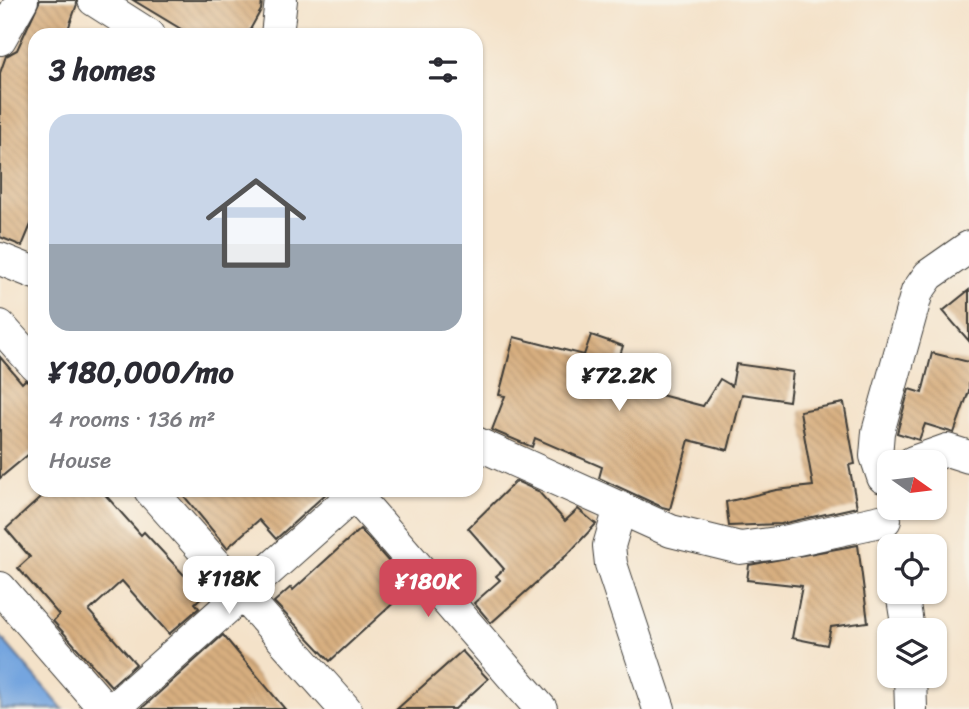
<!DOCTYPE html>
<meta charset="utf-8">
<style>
body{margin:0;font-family:Sriracha,sans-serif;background:#f2f2f3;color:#2b2b33;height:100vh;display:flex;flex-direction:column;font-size:26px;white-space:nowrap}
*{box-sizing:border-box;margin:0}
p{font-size:23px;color:#7c7c81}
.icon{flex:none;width:38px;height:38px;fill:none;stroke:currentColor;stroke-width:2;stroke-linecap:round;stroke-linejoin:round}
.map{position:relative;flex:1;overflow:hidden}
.details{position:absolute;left:28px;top:28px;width:455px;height:469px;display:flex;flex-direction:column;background:#fff;border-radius:21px;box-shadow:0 2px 5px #0004}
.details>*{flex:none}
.needle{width:46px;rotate:104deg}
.buttons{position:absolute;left:877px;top:450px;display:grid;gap:14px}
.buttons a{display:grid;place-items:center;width:70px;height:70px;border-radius:14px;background:#fff;box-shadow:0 2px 5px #0004;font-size:35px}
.price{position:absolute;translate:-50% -60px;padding:0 16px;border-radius:14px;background:#fff;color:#222;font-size:23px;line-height:46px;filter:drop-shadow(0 2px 4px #0008)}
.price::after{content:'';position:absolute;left:50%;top:42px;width:21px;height:16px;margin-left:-10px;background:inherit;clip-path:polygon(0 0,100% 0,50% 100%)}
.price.selected{background:#d1495b;color:#fff}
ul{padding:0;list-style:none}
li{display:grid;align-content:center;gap:14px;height:371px;padding:0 21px}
li span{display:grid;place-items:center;height:217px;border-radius:21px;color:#555}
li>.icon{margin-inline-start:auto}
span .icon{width:126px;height:126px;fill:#fffc;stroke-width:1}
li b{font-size:30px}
h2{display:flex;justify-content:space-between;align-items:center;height:84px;padding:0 21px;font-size:30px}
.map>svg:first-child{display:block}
.water{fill:#74a5df;stroke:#48607e;stroke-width:2}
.building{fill:url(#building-back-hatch)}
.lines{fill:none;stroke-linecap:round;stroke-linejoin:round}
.street-casing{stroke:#3c3a36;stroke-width:34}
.street{stroke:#fff;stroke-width:32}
</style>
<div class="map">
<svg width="969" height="709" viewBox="0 0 969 709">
<defs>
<pattern id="building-back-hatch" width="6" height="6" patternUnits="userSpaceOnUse" patternTransform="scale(1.75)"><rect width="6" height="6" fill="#d7ae7f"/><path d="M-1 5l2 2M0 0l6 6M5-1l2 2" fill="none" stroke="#b8956d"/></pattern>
</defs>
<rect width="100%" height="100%" fill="#f7f3e8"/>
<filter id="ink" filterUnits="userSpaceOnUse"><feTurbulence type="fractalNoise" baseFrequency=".0143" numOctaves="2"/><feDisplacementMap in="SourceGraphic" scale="14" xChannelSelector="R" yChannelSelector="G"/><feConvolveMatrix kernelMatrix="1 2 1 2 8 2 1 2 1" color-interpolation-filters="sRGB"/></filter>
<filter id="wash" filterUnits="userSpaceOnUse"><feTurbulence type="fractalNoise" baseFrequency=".00686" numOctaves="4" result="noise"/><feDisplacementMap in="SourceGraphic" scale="28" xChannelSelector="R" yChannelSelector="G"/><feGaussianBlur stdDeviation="1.57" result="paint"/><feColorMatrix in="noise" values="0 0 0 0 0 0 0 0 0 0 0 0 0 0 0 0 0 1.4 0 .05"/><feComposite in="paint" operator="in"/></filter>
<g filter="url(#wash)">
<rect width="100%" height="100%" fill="#f4e2c9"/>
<polygon class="water" points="0,636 63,709 0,709"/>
<g id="blocks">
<g class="building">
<polygon points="40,0 76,0 77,4 66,35 35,35 35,215 22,246 0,237 0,73 6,56 17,50"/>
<polygon points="133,0 262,0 261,10 247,35 191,35"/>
<polygon points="969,290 969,341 943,311"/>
<polygon points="591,335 623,346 613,377 659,388 657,394 703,406 720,379 732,386 736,364 793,372 789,401 742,394 728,450 689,440 670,509 662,507 599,478 602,467 535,438 532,447 492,430 505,396 499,395 514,337 584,355"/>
<polygon points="932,353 969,362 969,391 954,433 925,424 919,440 897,433 909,389 922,393"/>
<polygon points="0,357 22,383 25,380 35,383 35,449 0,478"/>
<polygon points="844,403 855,464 849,465 857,507 781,524 729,526 726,502 776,490 813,486 800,411"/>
<polygon points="516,481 538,491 565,521 578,509 596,524 568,554 491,623 474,603 500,580 496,576 504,569 468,528"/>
<polygon points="49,490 101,490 141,535 144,532 184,575 187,572 206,593 195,603 199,608 169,634 122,581 89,611 136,664 111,686 53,621 59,615 18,568 30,557 6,529"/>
<polygon points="179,490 330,490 276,539 259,520 227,548"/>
<polygon points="360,529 411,587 330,661 274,602 291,587 293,590"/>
<polygon points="858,545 868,622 831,627 827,645 792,638 802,586 747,580 749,565"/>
<polygon points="223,635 285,709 141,709"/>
<polygon points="462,651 488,679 455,709 397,709"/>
</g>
</g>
</g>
<g filter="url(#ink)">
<use href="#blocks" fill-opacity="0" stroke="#3c3a36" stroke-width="2"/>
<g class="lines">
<g class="street-casing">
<g id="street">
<polyline points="94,0 149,35"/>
<polyline points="277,35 281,0"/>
<polyline points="0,39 22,0"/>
<polyline points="0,259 35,273"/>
<polyline points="0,326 35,365"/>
<polyline points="476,443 671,531 740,548 784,542 885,520"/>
<polyline points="913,462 947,450 969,457"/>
<polyline points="883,477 876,456 878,432 917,292 929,275 969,247"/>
<polyline points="150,490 345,709"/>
<polyline points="354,494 541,709"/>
<polyline points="620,508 609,546 611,564 659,709"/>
<polyline points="0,588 105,709"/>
<polyline points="902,592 908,630"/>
<polyline points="910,676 911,709"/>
<polyline points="113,709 359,490"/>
</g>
</g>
<use href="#street" class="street"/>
</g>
</g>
</svg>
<div class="buttons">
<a><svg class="needle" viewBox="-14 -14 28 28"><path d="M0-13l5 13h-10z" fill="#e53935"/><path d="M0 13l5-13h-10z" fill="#7c7c81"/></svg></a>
<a><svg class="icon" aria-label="locate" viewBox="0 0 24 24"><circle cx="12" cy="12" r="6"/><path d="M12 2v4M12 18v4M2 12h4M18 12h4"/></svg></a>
<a><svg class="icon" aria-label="layers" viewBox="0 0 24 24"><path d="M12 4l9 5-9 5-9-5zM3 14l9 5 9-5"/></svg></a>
</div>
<b class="price" style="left:619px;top:413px">¥72.2K</b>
<b class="price" style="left:229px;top:616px">¥118K</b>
<b class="price selected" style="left:428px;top:619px">¥180K</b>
<section class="details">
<h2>3 homes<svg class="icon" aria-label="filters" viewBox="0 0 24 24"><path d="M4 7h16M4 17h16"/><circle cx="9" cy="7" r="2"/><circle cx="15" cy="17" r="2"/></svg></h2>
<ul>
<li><span style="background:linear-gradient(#c9d6e8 60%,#9aa5b1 0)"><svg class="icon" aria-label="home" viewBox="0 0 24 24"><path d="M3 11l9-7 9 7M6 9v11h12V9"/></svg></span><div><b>¥180,000/mo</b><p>4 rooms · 136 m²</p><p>House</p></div></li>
</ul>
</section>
</div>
